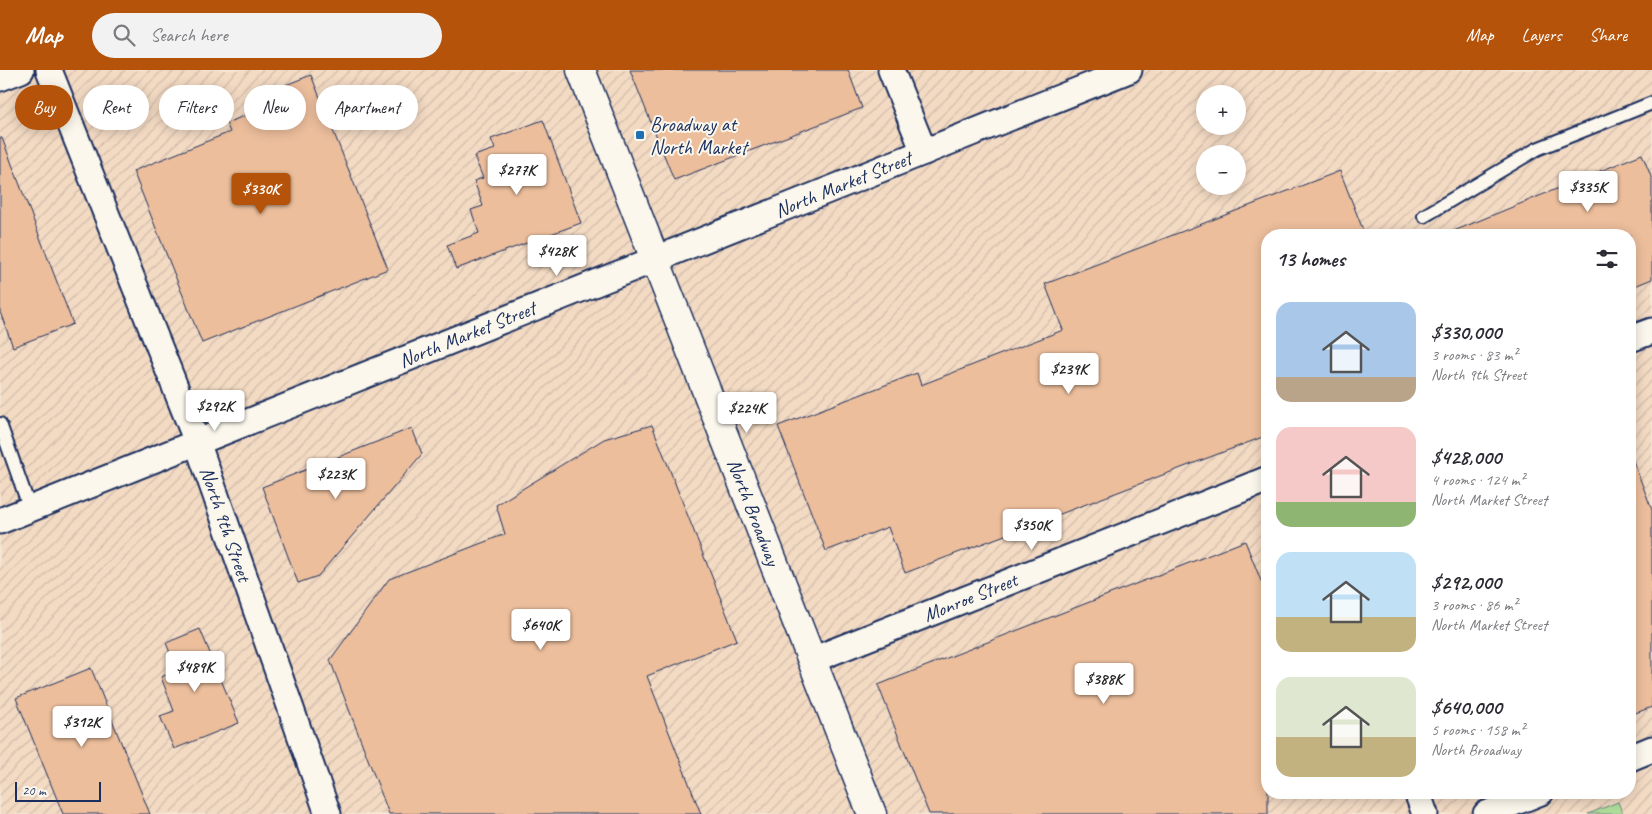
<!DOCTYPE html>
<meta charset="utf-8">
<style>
body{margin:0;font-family:Caveat,sans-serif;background:#f2f2f3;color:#2b2b33;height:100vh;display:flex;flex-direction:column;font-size:19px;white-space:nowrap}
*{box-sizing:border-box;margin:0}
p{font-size:16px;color:#7c7c81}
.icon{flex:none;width:28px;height:28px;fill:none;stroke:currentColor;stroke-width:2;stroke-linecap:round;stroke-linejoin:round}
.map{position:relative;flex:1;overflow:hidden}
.details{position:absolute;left:1261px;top:159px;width:375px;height:570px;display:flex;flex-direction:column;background:#fff;border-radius:20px;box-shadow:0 2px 12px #0003}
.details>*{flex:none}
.banner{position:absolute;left:15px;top:15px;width:475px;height:45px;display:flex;gap:10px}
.tools{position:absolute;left:1196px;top:15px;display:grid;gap:10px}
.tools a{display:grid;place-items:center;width:50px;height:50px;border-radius:50%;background:#fff;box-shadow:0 2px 12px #0003;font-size:25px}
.scale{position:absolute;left:15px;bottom:12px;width:86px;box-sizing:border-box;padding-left:5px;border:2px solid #1b2f5e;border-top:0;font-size:14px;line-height:18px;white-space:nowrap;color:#1b2f5e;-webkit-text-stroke:4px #fbf7ec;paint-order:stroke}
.price{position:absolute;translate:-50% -42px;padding:0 11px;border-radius:5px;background:#fff;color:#222;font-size:16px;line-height:32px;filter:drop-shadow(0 1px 2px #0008)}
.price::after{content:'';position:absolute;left:50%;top:30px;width:15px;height:11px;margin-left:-8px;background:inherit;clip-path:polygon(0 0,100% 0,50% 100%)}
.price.on{background:#b45309;color:#fff}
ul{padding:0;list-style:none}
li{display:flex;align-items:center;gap:15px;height:125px;padding:0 15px}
li span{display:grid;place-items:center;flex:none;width:140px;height:100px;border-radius:15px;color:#555}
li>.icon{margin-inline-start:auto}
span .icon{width:60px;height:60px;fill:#fffc;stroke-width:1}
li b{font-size:21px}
h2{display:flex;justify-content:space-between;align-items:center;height:60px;padding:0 15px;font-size:21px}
.chip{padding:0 18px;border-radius:22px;background:#fff;box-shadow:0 2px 12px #0003;font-size:18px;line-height:45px}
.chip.on{background:#b45309;color:#fff}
header{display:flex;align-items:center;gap:30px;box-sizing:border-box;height:70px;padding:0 25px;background:#b45309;color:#fff}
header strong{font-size:24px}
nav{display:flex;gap:28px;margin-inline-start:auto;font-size:18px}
.search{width:350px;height:45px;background:#f2f2f3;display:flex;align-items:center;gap:12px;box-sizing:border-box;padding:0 18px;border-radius:28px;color:#7c7c81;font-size:19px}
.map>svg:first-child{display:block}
.industrial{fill:url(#industrial-furrows);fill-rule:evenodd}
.grass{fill:#afdc9a;stroke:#65867c}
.building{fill:#ecbe9c;stroke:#1b2f5e}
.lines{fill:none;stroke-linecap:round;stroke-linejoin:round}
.service-casing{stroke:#1b2f5e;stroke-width:16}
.minor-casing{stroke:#1b2f5e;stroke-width:29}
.secondary-casing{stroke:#1b2f5e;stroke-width:31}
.service{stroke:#fbf7ec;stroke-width:12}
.minor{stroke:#fbf7ec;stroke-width:25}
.secondary{stroke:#fbf7ec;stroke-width:28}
.poi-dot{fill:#1f6fb2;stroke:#fbf7ec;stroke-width:2}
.labels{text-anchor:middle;stroke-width:4;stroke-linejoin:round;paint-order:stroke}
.poi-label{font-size:20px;fill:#1b2f5e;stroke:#fbf7ec;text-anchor:start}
.street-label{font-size:20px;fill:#1b2f5e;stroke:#fbf7ec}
</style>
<header>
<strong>Map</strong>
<div class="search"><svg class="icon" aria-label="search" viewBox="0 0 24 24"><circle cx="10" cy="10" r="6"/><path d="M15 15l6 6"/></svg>Search here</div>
<nav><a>Map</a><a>Layers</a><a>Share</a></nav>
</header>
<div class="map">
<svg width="1652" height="744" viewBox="0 0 1652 744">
<defs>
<pattern id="industrial-furrows" width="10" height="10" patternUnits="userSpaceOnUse" patternTransform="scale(1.25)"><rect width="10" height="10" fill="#f3dac3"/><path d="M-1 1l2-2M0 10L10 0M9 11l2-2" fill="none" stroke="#d0bbaa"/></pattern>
</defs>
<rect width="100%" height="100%" fill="#f6e6d4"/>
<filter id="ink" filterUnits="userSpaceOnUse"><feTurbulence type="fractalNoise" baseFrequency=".02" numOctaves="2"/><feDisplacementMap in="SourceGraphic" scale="10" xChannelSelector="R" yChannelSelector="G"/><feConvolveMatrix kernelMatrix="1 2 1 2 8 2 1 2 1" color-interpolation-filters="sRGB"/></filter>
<g filter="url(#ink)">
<path class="industrial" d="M 0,0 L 1652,0 L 1652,744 L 0,744 ZM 1205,24 L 1238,24 L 1238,56 L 1205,56 ZM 1205,84 L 1238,84 L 1238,116 L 1205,116 ZM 1268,165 L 1630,165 L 1630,722 L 1268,722 Z"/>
<polygon class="grass" points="1618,732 1623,744 1588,744"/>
<g class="building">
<polygon points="630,0 848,0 862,38 674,110"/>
<polygon points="311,5 388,199 202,273 133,101 230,62 226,53 265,38 260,25"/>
<polygon points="543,50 581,153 456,199 447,175 479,163 471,140 483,136 474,111 483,108 474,86 495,79 491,69"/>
<polygon points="0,68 2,68 73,254 13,277 0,242"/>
<polygon points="1642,84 1652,109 1652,209 1630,218 1630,165 1444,165"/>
<polygon points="1340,101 1365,165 1268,165 1268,365 905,503 888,457 826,481 778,356 917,303 921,315 1063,260 1045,214"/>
<polygon points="652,355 737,570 647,606 701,744 389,744 330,590 389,509 505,464 496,435 604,369"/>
<polygon points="412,358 422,384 318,506 298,513 262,417"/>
<polygon points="1630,388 1632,388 1652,440 1652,637 1630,645"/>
<polygon points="1245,471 1268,528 1268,744 929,744 878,615"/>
<polygon points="200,559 239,653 174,679 160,646 174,641 161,607 177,600 166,573"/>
<polygon points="91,598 150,744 63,744 16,628"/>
</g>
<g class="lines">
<g class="service-casing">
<g id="service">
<polyline points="1424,146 1537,79 1652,33"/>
<polyline points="0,354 30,439"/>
</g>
</g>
<g class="minor-casing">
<g id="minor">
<polyline points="49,0 197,372 328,744"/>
<polyline points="891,0 924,82"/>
<polyline points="0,8 21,0"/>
<polyline points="1630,269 1652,261"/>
<polyline points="0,451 1129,0"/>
<polyline points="812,590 1268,409"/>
<polyline points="1630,688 1652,679"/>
<polyline points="1417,722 1425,744"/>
<polyline points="1486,744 1541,722"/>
</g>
</g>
<g class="secondary-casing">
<polyline id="secondary" points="581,0 872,744"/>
</g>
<use href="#service" class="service"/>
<use href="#minor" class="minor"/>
<use href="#secondary" class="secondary"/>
</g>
</g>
<rect class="poi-dot" x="635" y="60" width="10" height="10" rx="2.5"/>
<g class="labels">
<g class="poi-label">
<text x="650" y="61">Broadway at<tspan x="650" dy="23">North Market</tspan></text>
</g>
<g class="street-label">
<text transform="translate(843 114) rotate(-22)" y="7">North Market Street</text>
<text transform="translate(467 264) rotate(-22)" y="7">North Market Street</text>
<text transform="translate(754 442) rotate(69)" y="7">North Broadway</text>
<text transform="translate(226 454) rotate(71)" y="7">North 9th Street</text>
<text transform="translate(970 527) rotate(-22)" y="7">Monroe Street</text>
</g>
</g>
</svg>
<div class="tools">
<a>+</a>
<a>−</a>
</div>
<div class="scale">20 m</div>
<b class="price" style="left:517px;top:126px">$277K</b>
<b class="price" style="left:1588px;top:143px">$335K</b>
<b class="price on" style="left:261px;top:145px">$330K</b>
<b class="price" style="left:557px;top:207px">$428K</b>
<b class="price" style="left:1069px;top:325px">$239K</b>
<b class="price" style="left:215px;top:362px">$292K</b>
<b class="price" style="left:747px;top:364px">$224K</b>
<b class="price" style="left:336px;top:430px">$223K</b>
<b class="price" style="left:1032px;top:481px">$350K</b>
<b class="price" style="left:541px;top:581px">$640K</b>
<b class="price" style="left:195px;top:623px">$489K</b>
<b class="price" style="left:1104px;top:635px">$388K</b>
<b class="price" style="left:82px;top:678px">$312K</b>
<div class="banner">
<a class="chip on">Buy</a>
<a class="chip">Rent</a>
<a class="chip">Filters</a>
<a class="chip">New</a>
<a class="chip">Apartment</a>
</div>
<section class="details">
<h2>13 homes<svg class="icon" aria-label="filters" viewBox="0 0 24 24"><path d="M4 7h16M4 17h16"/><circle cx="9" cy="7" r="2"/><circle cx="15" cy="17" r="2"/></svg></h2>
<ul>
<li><span style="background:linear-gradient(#a9c7e8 75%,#b9a48a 0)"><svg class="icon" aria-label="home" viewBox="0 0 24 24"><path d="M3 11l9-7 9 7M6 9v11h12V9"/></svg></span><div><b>$330,000</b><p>3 rooms · 83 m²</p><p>North 9th Street</p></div></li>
<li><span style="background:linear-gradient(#f6c9c9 75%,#8fb573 0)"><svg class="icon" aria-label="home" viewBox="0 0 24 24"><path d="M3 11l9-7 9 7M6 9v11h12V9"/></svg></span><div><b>$428,000</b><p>4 rooms · 124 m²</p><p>North Market Street</p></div></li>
<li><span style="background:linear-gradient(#bfe0f5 65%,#c2b280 0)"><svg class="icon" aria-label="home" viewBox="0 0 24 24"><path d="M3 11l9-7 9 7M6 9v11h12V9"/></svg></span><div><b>$292,000</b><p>3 rooms · 86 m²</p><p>North Market Street</p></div></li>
<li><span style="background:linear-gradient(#dfe7d0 60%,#c2b280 0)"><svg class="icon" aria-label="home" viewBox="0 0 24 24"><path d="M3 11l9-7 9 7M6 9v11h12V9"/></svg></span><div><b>$640,000</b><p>5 rooms · 158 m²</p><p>North Broadway</p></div></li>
</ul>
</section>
</div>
